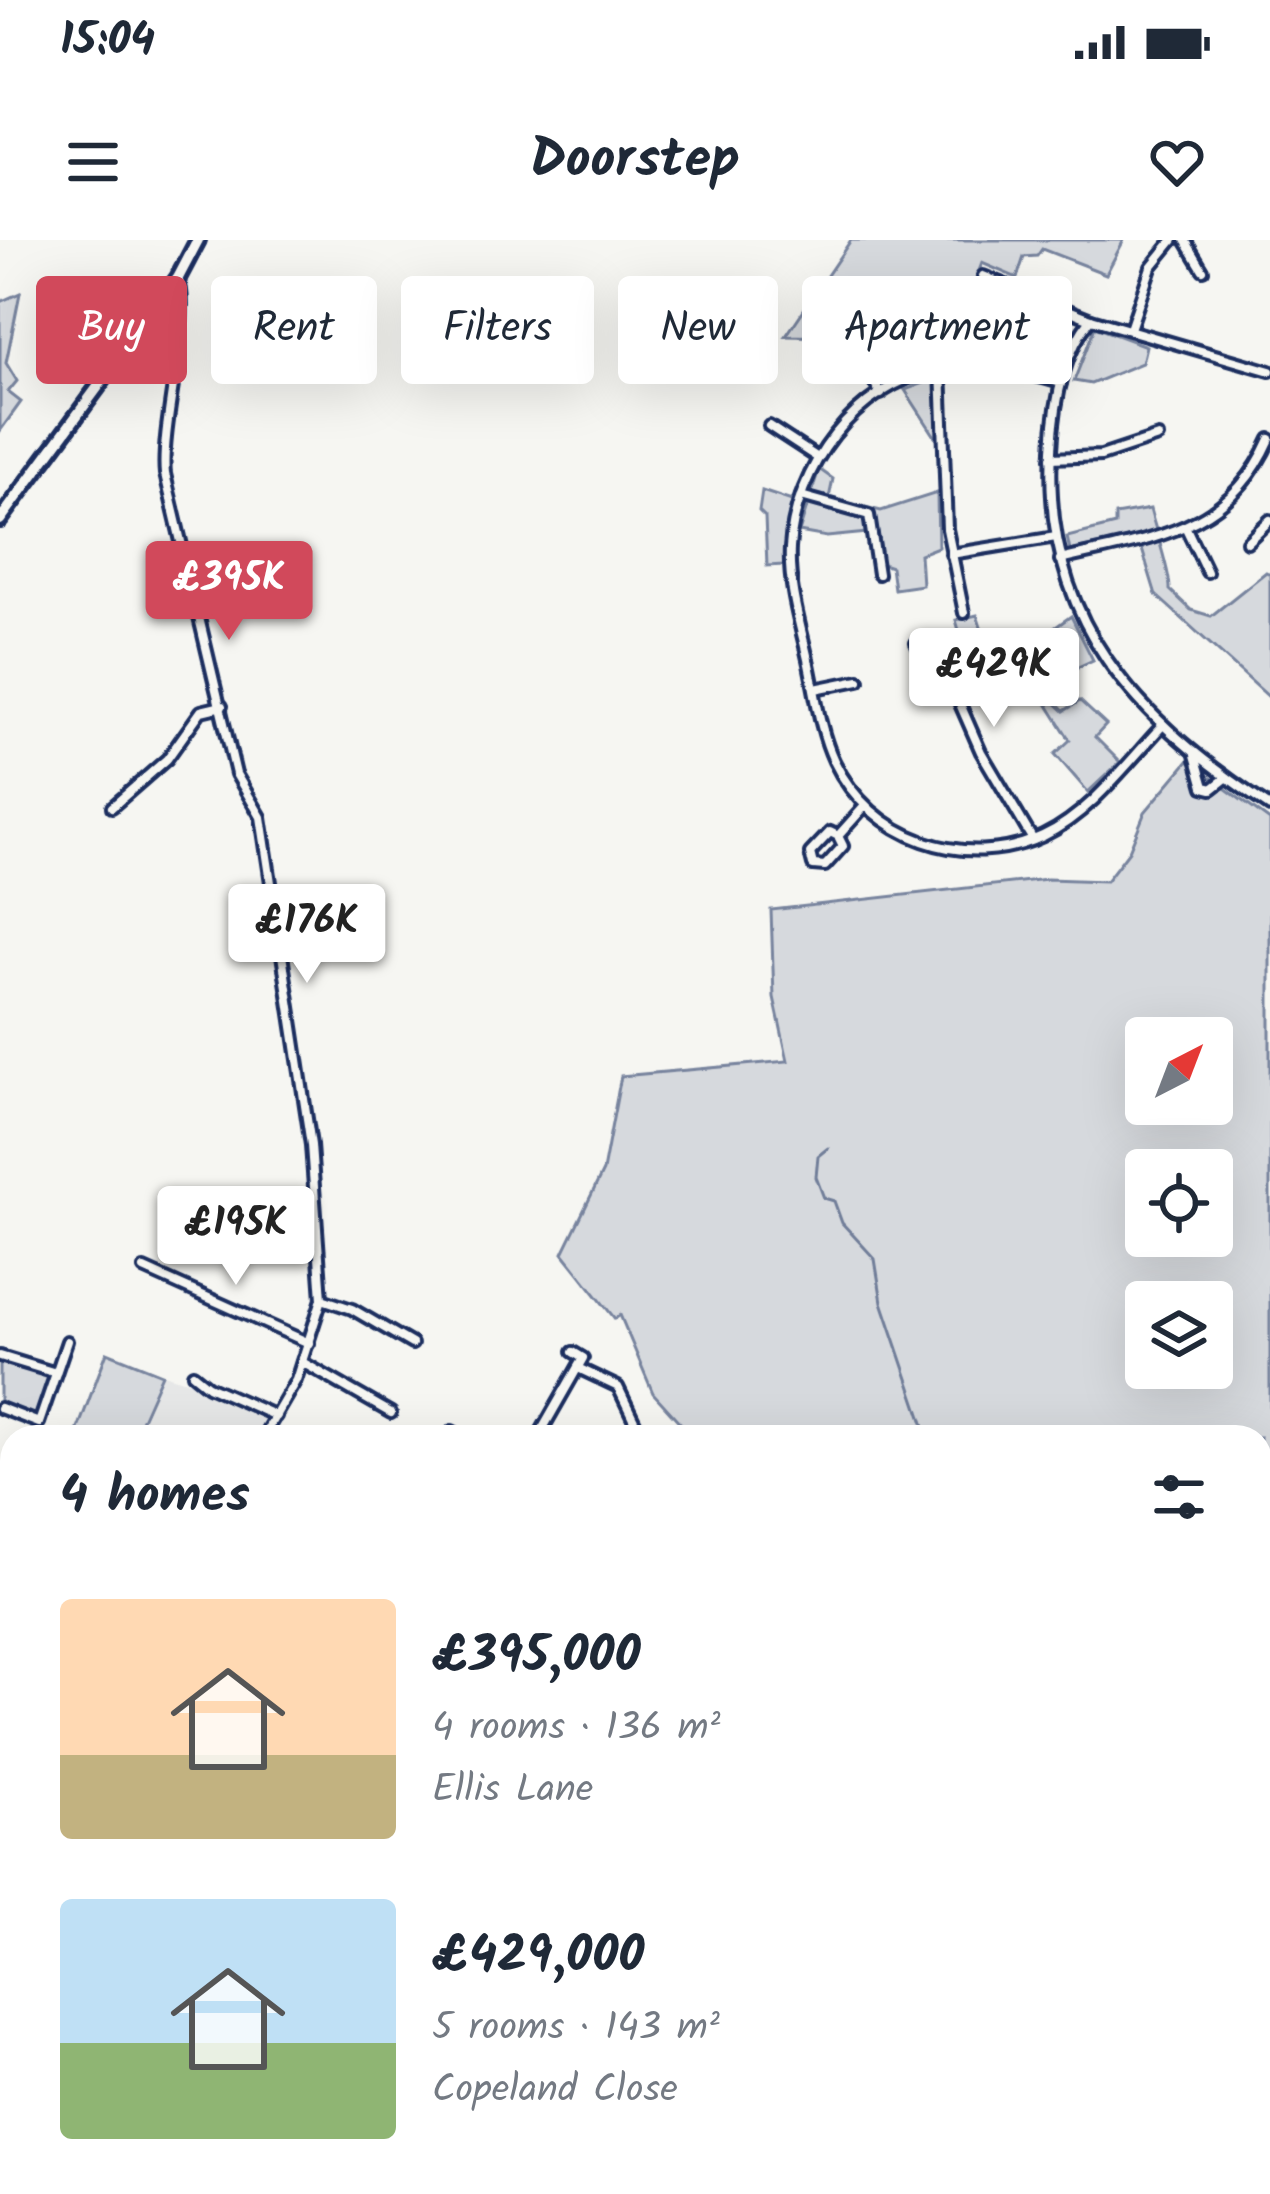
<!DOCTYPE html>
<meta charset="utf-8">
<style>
body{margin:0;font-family:Kalam,sans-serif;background:#f6f6f7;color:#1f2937;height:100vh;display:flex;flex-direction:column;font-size:45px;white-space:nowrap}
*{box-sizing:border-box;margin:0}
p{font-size:39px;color:#747a83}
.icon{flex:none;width:66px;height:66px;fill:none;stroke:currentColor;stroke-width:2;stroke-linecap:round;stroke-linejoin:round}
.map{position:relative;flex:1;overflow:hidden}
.sheet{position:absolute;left:0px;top:1185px;width:1272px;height:771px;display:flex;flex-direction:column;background:#fff;border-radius:36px 36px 0 0;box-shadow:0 12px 48px #0002}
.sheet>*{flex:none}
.top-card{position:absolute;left:36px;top:36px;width:1200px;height:108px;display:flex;gap:24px}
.needle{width:78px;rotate:42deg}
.fabs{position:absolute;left:1125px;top:777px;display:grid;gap:24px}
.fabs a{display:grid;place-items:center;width:108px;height:108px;border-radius:12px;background:#fff;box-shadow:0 12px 48px #0002;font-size:60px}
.price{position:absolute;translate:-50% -102px;padding:0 27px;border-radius:12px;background:#fff;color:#222;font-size:39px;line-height:78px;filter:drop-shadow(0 3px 6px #0008)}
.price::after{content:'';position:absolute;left:50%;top:72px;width:36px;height:27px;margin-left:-18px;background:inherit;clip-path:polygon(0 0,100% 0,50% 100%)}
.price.on{background:#d1495b;color:#fff}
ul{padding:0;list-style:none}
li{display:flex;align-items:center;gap:36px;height:300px;padding:0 60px}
li span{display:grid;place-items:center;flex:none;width:336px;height:240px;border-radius:12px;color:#555}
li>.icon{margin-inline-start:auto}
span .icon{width:144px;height:144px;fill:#fffc;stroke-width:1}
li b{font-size:51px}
h2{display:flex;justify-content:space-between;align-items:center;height:144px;padding:0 60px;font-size:51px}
.pill{padding:0 42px;border-radius:12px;background:#fff;box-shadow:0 12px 48px #0002;font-size:42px;line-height:108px}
.pill.on{background:#d1495b;color:#fff}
.status{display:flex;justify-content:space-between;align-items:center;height:84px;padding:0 60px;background:#fff;direction:ltr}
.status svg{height:33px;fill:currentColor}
header{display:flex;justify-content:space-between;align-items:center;height:156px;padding:0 60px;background:#fff;font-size:54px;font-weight:700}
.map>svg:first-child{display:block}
.built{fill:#e6e7e7}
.green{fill:#d6d9dd;stroke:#78849e;stroke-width:3;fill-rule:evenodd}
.water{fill:#abb2c0;stroke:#717e99;stroke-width:3}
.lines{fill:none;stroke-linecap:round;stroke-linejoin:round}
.stream{stroke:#717e99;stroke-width:3}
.river{stroke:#abb2c0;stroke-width:15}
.street-casing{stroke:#1b2f5e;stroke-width:16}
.primary-casing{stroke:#1b2f5e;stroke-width:20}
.highway-casing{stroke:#1b2f5e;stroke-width:21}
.street{stroke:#f6f6f2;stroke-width:8}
.primary{stroke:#f6f6f2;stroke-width:10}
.highway{stroke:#f6f6f2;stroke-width:12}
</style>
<div class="status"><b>15:04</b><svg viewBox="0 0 49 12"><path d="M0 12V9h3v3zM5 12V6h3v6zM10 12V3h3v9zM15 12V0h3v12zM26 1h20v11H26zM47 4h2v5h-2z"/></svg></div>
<header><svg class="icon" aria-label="menu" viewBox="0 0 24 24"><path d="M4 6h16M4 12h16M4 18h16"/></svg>Doorstep<svg class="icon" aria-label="heart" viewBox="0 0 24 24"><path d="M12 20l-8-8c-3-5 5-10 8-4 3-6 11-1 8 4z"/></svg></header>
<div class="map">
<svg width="1270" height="1954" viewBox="0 0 1270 1954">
<rect width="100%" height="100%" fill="#f6f6f2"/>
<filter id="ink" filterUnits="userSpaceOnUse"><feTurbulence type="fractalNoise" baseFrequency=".00833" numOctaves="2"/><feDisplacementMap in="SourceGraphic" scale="24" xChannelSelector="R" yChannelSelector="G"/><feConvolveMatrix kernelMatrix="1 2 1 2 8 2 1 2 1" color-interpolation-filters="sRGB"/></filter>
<g filter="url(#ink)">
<polygon class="built" points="163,1134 203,1146 267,1175 254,1197 171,1197 142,1184"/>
<g class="green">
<polygon points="851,0 1124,0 1106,34 1042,9 1037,16 1024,17 1017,38 982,23 955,95 940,96 933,87 894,100 885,81 841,97 786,96"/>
<polygon points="20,53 6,123 17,141 8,152 21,162 0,191 0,62"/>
<polygon points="1095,87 1146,106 1142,123 1091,144 1074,141"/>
<polygon points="932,140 937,145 938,201 905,150"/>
<polygon points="819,229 833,239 829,258 881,271 937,253 938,307 920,314 922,345 894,349 891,327 882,324 878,292 827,297 799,292"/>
<polygon points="762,251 792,261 784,325 767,326 765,277 759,271"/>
<path d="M 1150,269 C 1155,289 1171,334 1170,350 L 1191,370 L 1211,376 L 1266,332 L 1270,334 L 1270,458 L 1156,355 L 1138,296 L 1070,311 L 1067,297 L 1115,285 L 1115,275 Z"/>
<polygon points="977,375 990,415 969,425 956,380"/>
<polygon points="1071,376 1093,420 1067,432 1050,391"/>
<polygon points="1051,459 1064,471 1080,461 1106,485 1095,497 1120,522 1088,552 1055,514 1070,500 1046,462"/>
<path d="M 1188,521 L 1270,581 L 1270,1709 L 1260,1707 L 1260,1197 L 693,1197 L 653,1153 L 620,1075 L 615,1079 L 563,1013 L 603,931 L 621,836 L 788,821 L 774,757 L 771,670 L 1047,639 L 1106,641 L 1129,611 L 1145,572 ZM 1146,798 L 1212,798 L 1212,864 L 1146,864 ZM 1146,930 L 1212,930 L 1212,996 L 1146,996 ZM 1146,1062 L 1212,1062 L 1212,1128 L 1146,1128 Z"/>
<polygon points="107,1112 162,1134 134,1197 75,1197"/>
<polygon points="0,1121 51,1137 36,1180 0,1166"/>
<polygon points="0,1557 12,1566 12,1671 0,1664"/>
<polygon points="0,1744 12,1752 12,1944 234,1944 242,1954 0,1954"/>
<polygon points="328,1944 1172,1944 1188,1954 336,1954"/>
</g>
<g class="water">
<polygon points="514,1944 660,1944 670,1954 515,1954"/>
<polygon points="832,1944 1057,1944 1053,1954 827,1954"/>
</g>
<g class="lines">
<polyline class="stream" points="828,908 818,916 816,937 824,958 834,961 842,983 875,1019 882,1062 924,1186"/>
<g class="river">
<polyline points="0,1552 12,1559"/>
<polyline points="692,1944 699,1954"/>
</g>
<g class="street-casing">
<g id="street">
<polyline points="1185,0 1203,30"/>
<polyline points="983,36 1091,79 1270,131"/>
<path d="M 178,39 C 193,69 160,187 165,234 L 236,534 L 261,577 L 311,905 L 322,1059 L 296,1140 L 263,1197"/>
<path d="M 1091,79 C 1062,114 1054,166 1052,210 C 1042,381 1136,479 1270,567"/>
<polyline points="1130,89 1151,27 1173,0"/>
<polyline points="850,102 881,154"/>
<polyline points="941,129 947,289 964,373"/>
<path d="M 1061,143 C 1020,131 980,121 936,130 C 855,146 795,228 790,308 C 788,347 801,387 809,424 C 816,457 820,491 834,521 C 871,599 965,632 1043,596 C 1091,573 1127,523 1163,485"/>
<polyline points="769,186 818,218"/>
<polyline points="1051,218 1101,216 1158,197"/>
<polyline points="801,256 869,275 878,334"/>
<polyline points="1186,288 1207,332"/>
<polyline points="1247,302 1270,280"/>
<polyline points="951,314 1056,297"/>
<path d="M 1060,320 C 1150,298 1228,294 1270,199"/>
<polyline points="916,403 926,423 946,432 981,512 1033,600"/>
<polyline points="815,449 859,440"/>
<polyline points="1195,515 1204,547 1212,549 1226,538"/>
<polyline points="112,567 167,519 201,471 222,466"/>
<polyline points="838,596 843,606 825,626 813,625 810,613 830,592 838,596 865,566"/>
<polyline points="144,1029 309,1103"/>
<polyline points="322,1059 352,1069 412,1104"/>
<polyline points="0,1116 56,1133"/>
<polyline points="302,1122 391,1173"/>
<polyline points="578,1128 618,1147 642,1197"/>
<polyline points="193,1134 208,1146 276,1176"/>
<polyline points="0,1168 39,1183 67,1101"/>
<polyline points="452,1191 463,1197"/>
<polyline points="538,1197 583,1118 573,1112"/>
<polyline points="0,1242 12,1247"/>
<polyline points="1260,1754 1270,1757"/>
<polyline points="1260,1873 1270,1881"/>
<polyline points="1260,1933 1270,1939"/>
</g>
</g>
<g class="primary-casing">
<g id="primary">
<polyline points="0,280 178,38 198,0"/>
<polyline points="0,1307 12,1312"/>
<polyline points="1188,1944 1204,1954"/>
</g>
</g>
<g class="highway-casing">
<g id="highway">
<polyline points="0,1681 12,1688"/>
<polyline points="0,1717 12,1724"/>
<polyline points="269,1944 277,1954"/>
<polyline points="308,1944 316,1954"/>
</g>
</g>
<use href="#street" class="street"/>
<use href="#primary" class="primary"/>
<use href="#highway" class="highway"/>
</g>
</g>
</svg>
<div class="fabs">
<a><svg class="needle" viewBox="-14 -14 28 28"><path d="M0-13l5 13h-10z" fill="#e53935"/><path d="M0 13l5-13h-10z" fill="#747a83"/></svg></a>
<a><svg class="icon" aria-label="locate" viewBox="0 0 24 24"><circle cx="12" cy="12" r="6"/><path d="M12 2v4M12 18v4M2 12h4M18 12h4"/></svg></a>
<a><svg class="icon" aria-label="layers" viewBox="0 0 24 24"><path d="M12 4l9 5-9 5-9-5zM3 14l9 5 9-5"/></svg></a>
</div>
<b class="price on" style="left:229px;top:403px">£395K</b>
<b class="price" style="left:994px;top:490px">£429K</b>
<b class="price" style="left:307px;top:746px">£176K</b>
<b class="price" style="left:236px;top:1048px">£195K</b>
<div class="top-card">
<a class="pill on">Buy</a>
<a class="pill">Rent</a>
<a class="pill">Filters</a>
<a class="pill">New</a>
<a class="pill">Apartment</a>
</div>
<section class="sheet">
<h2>4 homes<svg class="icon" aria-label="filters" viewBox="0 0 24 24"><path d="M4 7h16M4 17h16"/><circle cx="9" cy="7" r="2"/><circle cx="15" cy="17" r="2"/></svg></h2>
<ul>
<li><span style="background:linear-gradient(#ffd9b3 65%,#c2b280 0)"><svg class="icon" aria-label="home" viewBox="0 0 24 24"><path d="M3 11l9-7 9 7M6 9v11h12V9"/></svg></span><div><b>£395,000</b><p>4 rooms · 136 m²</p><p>Ellis Lane</p></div></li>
<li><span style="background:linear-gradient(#bfe0f5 60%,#8fb573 0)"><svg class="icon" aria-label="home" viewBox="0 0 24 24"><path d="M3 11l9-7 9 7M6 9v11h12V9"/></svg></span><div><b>£429,000</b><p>5 rooms · 143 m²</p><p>Copeland Close</p></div></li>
</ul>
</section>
</div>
